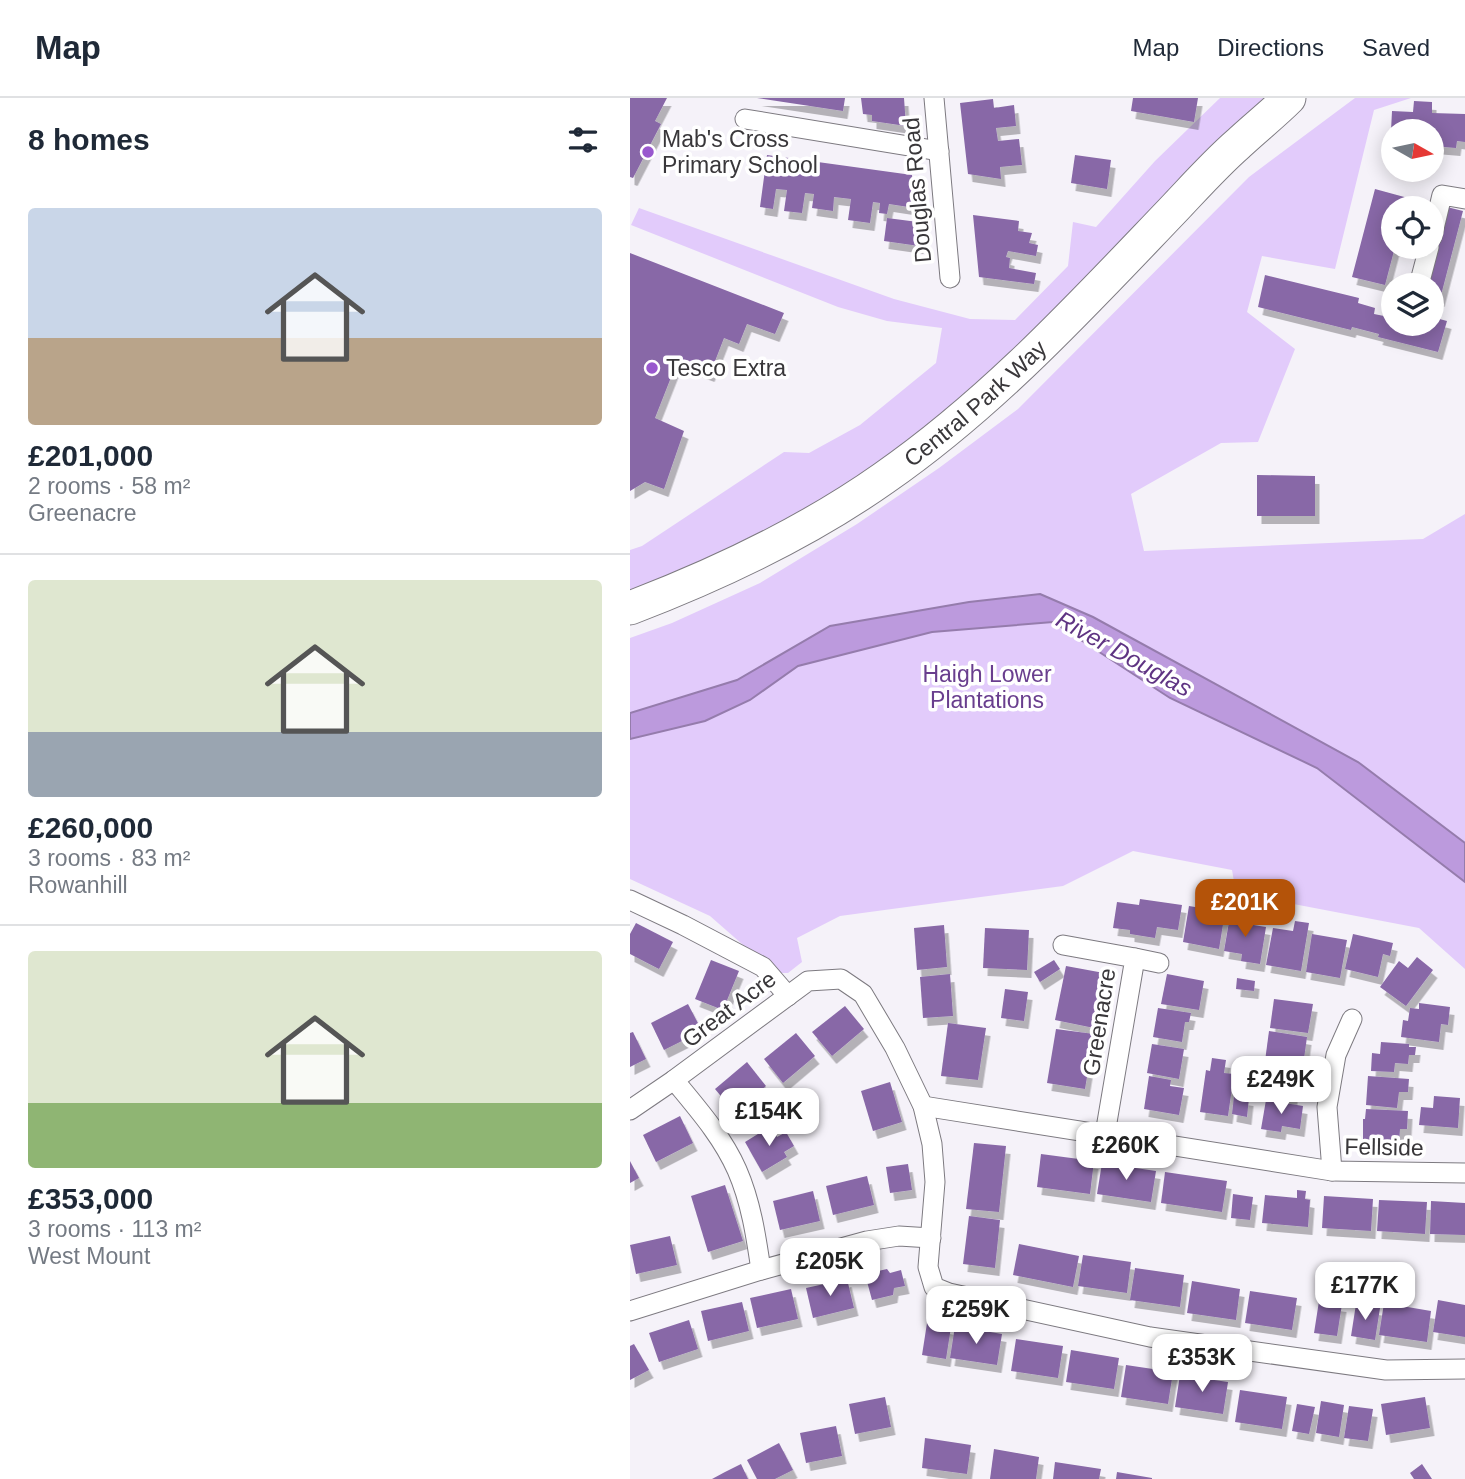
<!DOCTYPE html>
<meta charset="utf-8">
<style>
body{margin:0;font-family:Arial,sans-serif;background:#f6f6f7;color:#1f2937;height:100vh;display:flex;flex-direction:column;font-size:26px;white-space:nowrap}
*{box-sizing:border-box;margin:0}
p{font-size:23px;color:#747a83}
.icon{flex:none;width:38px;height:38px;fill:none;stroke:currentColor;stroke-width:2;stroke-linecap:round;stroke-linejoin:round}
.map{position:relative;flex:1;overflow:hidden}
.drawer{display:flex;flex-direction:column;background:#fff;width:630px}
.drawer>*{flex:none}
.needle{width:46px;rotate:99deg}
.controls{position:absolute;left:751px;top:21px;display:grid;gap:14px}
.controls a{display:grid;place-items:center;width:63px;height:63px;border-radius:50%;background:#fff;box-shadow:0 4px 18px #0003;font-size:35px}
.price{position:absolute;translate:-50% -60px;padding:0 16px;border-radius:14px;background:#fff;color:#222;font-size:23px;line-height:46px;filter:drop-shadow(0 2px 4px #0008)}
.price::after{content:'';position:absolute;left:50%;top:42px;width:21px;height:16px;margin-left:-10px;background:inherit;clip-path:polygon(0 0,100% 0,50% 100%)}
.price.selected{background:#b45309;color:#fff}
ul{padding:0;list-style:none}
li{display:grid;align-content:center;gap:14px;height:371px;padding:0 28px}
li+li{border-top:2px solid #e0e1e3}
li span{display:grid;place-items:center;height:217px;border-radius:7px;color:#555}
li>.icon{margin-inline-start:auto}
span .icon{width:126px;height:126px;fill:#fffc;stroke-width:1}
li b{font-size:30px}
h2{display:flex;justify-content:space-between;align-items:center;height:84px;padding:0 28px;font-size:30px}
header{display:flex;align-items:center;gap:42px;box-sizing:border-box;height:98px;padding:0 35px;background:#fff;border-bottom:2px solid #e0e1e3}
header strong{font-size:33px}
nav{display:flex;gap:38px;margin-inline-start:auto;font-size:24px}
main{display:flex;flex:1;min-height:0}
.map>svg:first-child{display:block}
.green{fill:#e2cbfb}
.water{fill:#bc9add;stroke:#957cac;stroke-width:2}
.building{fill:#8868a7;filter:url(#shadow)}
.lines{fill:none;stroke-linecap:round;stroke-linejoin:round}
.minor-casing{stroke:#7d7a80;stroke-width:21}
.trunk-casing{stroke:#7d7a80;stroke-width:35}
.minor{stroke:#fff;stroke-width:19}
.trunk{stroke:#fff;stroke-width:33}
.poi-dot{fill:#9958ce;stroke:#fff;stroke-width:2.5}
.labels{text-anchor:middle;stroke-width:7;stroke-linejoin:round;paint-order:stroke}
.poi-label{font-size:23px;fill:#39373a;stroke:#fff;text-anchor:start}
.street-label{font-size:23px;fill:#39373a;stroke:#fff}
.park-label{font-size:23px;fill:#693e8e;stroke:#fff}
.water-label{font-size:24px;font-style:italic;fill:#5f3483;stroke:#fff}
</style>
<header>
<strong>Map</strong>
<nav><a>Map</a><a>Directions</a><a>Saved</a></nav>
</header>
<main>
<section class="drawer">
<h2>8 homes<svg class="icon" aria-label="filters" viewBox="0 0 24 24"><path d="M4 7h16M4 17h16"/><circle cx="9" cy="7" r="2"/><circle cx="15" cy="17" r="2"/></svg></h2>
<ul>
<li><span style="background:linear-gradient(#c9d6e8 60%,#b9a48a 0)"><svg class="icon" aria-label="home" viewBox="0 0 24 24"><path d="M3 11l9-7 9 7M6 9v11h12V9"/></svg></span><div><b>£201,000</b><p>2 rooms · 58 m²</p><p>Greenacre</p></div></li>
<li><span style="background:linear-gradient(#dfe7d0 70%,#9aa5b1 0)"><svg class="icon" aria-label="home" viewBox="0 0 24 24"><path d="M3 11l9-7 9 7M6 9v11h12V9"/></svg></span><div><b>£260,000</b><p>3 rooms · 83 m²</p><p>Rowanhill</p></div></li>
<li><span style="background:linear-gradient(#dfe7d0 70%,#8fb573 0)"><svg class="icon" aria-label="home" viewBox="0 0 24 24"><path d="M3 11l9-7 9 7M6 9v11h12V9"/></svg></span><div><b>£353,000</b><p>3 rooms · 113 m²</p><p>West Mount</p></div></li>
</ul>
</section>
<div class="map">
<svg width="835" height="1381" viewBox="0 0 835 1381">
<defs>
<filter id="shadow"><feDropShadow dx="4.5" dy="8" stdDeviation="0" flood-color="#0004"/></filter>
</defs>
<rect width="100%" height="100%" fill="#f5f2f9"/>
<g class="green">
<polygon points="590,0 643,0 464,180 319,314 237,373 161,421 0,497 0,452 12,448 154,354 179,355 230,327 306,265 312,230 257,223 208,209 1,127 9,110 264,201 340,221 385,222 438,168 443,124 466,129 525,63"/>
<polygon points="725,0 781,0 744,12 705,171 632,158 617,214 665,251 628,344 591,345 501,396 514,453 793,441 835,416 835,871 789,830 606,795 602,772 503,753 433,788 210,818 167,840 172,864 158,875 145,875 80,818 0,781 0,540 42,525 130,485 227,426 309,370 388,311 619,79"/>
</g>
<polygon class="water" points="410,496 463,519 728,664 835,745 835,784 687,670 540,600 423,524 302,534 168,568 120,602 75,623 0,641 0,615 107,582 200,528 339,504"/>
<g class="building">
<polygon points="0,0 37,0 25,23 31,26 3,80 0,79"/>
<polygon points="127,0 215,0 213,13"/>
<polygon points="231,0 274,0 276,28 242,23 242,17 233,16"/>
<polygon points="503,0 568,0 564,24 501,13"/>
<polygon points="363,1 364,10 384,7 386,28 366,30 368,43 389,41 392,67 370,69 371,81 338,76 330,5"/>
<polygon points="784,3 802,4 802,15 835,16 835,44 827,43 826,50 802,48 802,33 761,33 762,13 783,14"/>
<polygon points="137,57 282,77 285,110 259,106 257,116 249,115 250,105 243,104 240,125 218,122 221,101 204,99 203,113 182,110 184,96 175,95 172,115 154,113 157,92 146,91 143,111 130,109"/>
<polygon points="445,57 481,62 477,91 441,85"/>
<polygon points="745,91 778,100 775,110 763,110 763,149 765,149 755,187 722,179"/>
<polygon points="817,109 833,113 810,201 802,198 802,187 796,187"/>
<polygon points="343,117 389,123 388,133 402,135 399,145 408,147 406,158 378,153 376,159 380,160 379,170 406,175 404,186 349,179"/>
<polygon points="257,120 288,124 289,148 254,143"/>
<polygon points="0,155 154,215 145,236 117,226 109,246 94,240 80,276 47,264 25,320 54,333 34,391 15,384 0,393"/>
<polygon points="635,177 729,200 728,205 745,210 744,216 754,218 756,208 763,210 763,226 802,226 802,219 817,223 808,254 748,239 749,236 722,229 721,232 628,209"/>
<polygon points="627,377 685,378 685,418 627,418"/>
<polygon points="510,801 552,807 548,832 527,829 525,840 500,836 500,832 483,830 487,804 509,807"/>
<polygon points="559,808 595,814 589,851 553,844"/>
<polygon points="601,812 613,814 611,825 636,829 630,866 611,863 612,856 594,853"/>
<polygon points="665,823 679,825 671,873 636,867 643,830 663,833"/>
<polygon points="6,825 43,844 29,871 0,856 0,836"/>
<polygon points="314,827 317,869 287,872 284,830"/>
<polygon points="355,830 399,832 397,872 353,870"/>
<polygon points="682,836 717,842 710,880 676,874"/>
<polygon points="723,836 763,845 760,858 753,856 748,879 715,871"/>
<polygon points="787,859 803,872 776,908 750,889 769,863 778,870"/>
<polygon points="81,862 109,873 93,912 65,901"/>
<polygon points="424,862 430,871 410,884 404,874"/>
<polygon points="436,868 474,875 464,930 425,922"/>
<polygon points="320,876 323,918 293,920 290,879"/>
<polygon points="537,876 574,883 569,912 531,906"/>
<polygon points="607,880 625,883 624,893 606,891"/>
<polygon points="375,891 398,894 394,923 371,920"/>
<polygon points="644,901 683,906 678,935 640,930"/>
<polygon points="789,905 820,909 818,927 811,926 809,944 771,939 773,922 778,923 780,910 789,911"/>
<polygon points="58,906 72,933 34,952 21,925"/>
<polygon points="215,908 234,931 202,958 182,934"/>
<polygon points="528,910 561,915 559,924 555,924 552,944 523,939"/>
<polygon points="318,925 356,930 348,982 311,978"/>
<polygon points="426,931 464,936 455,991 417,985"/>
<polygon points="639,933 677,939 673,968 635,963"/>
<polygon points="3,934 16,961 0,969 0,935"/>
<polygon points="166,935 185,958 153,985 134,961"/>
<polygon points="751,944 779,946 779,949 786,949 785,957 779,957 778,966 765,965 764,974 741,973 742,955 750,956"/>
<polygon points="522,946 554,951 549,981 517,975"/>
<polygon points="582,960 596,962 594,975 604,976 598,1018 570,1014 576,972 580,973"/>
<polygon points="117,964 136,988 104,1014 85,991"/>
<polygon points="640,968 673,973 670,993 664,992 662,1003 635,999"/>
<polygon points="519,978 541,982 540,988 554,990 549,1017 514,1011"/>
<polygon points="738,978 779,981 778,994 769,994 767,1010 736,1007"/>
<polygon points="260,984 272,1024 243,1033 231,993"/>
<polygon points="604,998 619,1000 617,1019 602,1016"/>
<polygon points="804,998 830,1000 828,1030 789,1027 791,1009 803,1010"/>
<polygon points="636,1002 673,1008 670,1031 652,1028 651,1034 631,1031"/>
<polygon points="736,1011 778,1013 777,1031 770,1031 769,1044 733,1042 733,1021 735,1021"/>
<polygon points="50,1018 63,1045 26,1064 13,1037"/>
<polygon points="141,1028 147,1039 156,1034 164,1048 154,1054 157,1059 132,1074 115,1044"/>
<polygon points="344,1045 376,1048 369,1114 336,1111"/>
<polygon points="411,1056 464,1063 460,1096 407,1089"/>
<polygon points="0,1063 9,1080 0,1085"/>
<polygon points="472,1065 526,1073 521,1104 467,1096"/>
<polygon points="278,1066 282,1092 260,1095 256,1069"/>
<polygon points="535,1074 597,1083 592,1114 531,1105"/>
<polygon points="237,1078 244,1107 203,1117 196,1088"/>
<polygon points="95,1087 113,1143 78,1154 61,1098"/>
<polygon points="667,1092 676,1093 675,1101 680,1102 678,1129 632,1125 635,1097 667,1100"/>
<polygon points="183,1093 190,1123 150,1132 143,1103"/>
<polygon points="603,1096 623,1099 620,1122 601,1120"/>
<polygon points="694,1098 743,1101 741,1133 692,1130"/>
<polygon points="749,1102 797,1104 795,1136 747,1133"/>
<polygon points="801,1103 835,1105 835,1137 800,1136"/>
<polygon points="339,1118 370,1122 365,1170 333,1166"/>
<polygon points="40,1138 47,1167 6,1176 0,1147"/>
<polygon points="389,1146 449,1158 443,1189 383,1177"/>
<polygon points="453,1157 501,1164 497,1195 448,1188"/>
<polygon points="505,1170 554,1177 550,1209 500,1202"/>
<polygon points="257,1171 260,1175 271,1172 275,1188 264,1190 263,1197 242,1202 235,1176"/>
<polygon points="217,1181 224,1210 183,1220 176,1190"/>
<polygon points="562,1183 610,1191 606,1222 557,1215"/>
<polygon points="161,1191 168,1221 127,1230 120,1200"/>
<polygon points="620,1193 667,1200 662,1232 615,1225"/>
<polygon points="808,1202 835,1207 835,1239 803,1234"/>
<polygon points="689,1203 712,1206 707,1238 684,1235"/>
<polygon points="112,1204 119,1233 78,1243 71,1213"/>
<polygon points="754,1205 801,1213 797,1244 749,1237"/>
<polygon points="726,1206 750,1210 745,1242 721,1238"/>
<polygon points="59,1222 68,1251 29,1264 19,1235"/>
<polygon points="297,1225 321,1229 316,1261 292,1257"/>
<polygon points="325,1228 372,1236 367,1267 320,1260"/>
<polygon points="386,1241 433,1248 428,1280 381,1273"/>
<polygon points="4,1246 19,1272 0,1282 0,1248"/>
<polygon points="441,1252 489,1260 484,1291 436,1284"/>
<polygon points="496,1267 543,1274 538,1306 491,1299"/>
<polygon points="550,1277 598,1284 593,1316 545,1309"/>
<polygon points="610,1292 657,1299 652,1331 605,1324"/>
<polygon points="255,1299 261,1329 225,1336 219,1306"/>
<polygon points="795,1299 800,1330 756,1337 751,1306"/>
<polygon points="691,1303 714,1307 709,1339 686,1335"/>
<polygon points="667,1306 685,1309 679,1336 662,1333"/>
<polygon points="719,1308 743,1311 738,1343 714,1340"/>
<polygon points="206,1328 212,1358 176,1365 170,1335"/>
<polygon points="295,1340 341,1347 337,1376 292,1370"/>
<polygon points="149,1345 163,1372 145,1381 127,1381 117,1362"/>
<polygon points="364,1351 409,1359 406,1381 360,1381"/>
<polygon points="425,1364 471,1371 469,1381 423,1381"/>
<polygon points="111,1366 118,1381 82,1381 95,1374"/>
<polygon points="792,1366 802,1381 784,1381 780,1375"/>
<polygon points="487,1374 522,1380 522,1381 486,1381"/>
</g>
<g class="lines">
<g class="minor-casing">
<g id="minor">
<polyline points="304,0 320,180"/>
<polyline points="115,21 309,53"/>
<polyline points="802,139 812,97 835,101"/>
<polyline points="789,187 799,149"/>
<polyline points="0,802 53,827 133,869 158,898"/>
<polyline points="433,847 505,860 475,1036"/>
<polyline points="505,860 529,865"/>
<path d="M 44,982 C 67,1010 92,1038 107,1072 C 121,1104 126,1138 131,1172"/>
<polyline points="293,1008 702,1073 835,1075"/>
<polyline points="0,1012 44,982 178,883 211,881 233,896 265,950 293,1008 302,1046 305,1084 298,1169 304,1189 319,1195 520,1239 756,1272 835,1271"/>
<polyline points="702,1073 697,1009 706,957 722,921"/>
<polyline points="0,1213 131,1172 237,1143 269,1138 301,1140"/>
</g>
</g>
<g class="trunk-casing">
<g id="trunk">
<path id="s1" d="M 0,510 C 89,476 176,435 254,380 C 362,305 451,208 541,114 C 563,91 584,67 608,46 C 625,30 643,16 659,0"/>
</g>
</g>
<use href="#minor" class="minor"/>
<use href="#trunk" class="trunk"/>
</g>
<g class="poi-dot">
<circle cx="18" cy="54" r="7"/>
<circle cx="22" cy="270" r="7"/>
</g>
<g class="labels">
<g class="poi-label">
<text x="32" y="49">Mab's Cross<tspan x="32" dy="26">Primary School</tspan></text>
<text x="36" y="278">Tesco Extra</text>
</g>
<g class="street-label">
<text transform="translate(287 92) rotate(-95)" y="8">Douglas Road</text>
<text dy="8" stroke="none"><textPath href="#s1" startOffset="404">Central Park Way</textPath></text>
<text transform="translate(99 911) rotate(-37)" y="8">Great Acre</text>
<text transform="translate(469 924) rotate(-81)" y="8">Greenacre</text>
<text transform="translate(754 1049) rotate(1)" y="8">Fellside</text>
</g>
<g class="park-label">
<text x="357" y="584">Haigh Lower<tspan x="357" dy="26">Plantations</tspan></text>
</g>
<g class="water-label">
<text transform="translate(494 556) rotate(29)" y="8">River Douglas</text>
</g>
</g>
</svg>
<div class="controls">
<a><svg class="needle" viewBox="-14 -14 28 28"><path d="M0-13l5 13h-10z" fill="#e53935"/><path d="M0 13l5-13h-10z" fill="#747a83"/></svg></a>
<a><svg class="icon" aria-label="locate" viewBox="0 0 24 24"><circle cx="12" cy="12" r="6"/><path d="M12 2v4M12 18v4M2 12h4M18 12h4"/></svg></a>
<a><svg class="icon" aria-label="layers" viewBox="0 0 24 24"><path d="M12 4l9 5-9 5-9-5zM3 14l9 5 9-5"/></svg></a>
</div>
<b class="price selected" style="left:615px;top:841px">£201K</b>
<b class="price" style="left:651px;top:1018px">£249K</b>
<b class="price" style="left:139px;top:1050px">£154K</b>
<b class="price" style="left:496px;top:1084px">£260K</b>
<b class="price" style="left:200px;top:1200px">£205K</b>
<b class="price" style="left:735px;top:1224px">£177K</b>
<b class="price" style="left:346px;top:1248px">£259K</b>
<b class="price" style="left:572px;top:1296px">£353K</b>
</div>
</main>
